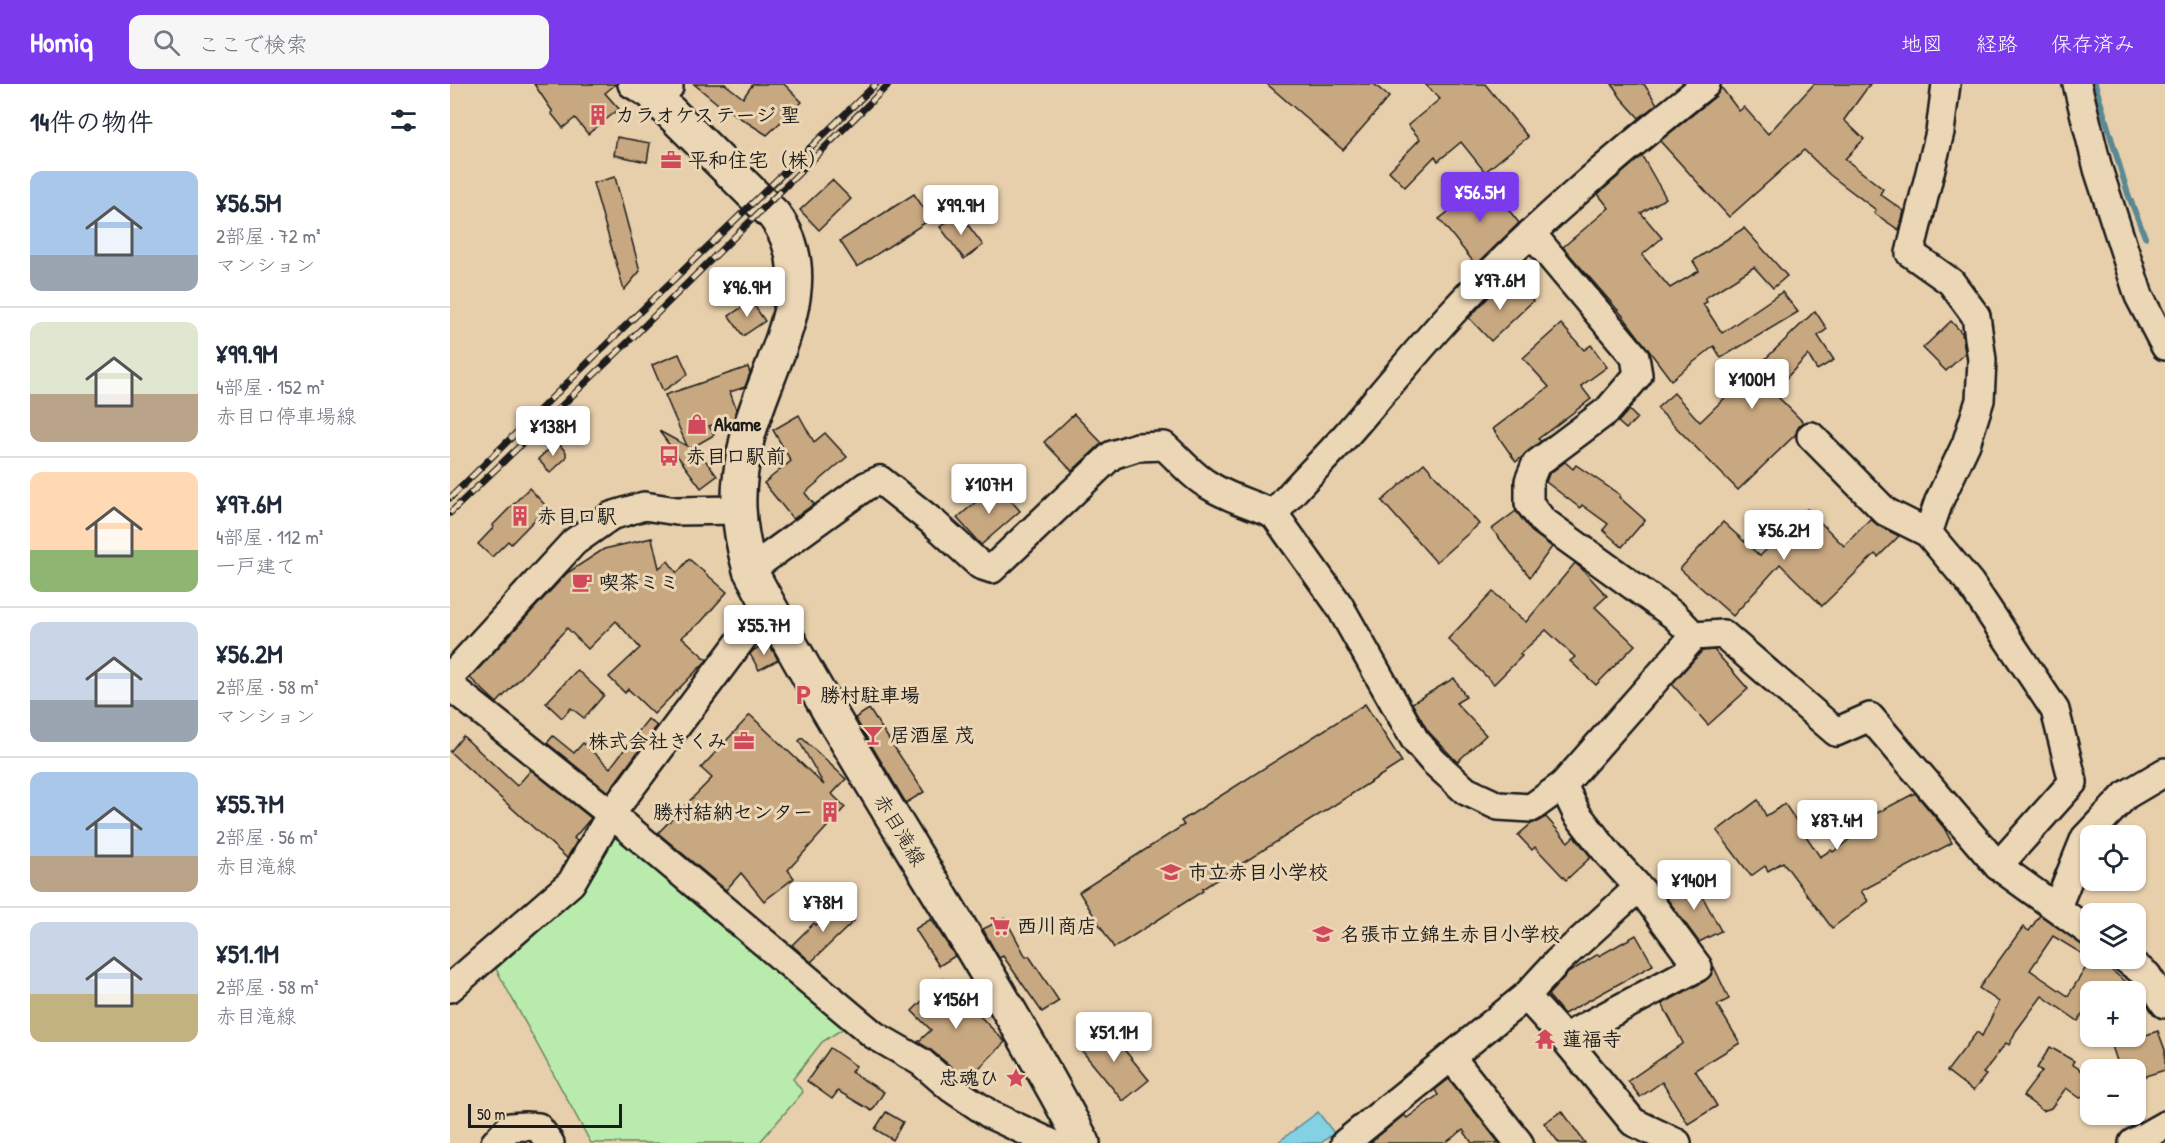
<!DOCTYPE html>
<html lang="ja">
<meta charset="utf-8">
<style>
body{margin:0;font-family:"Patrick Hand","Klee One",sans-serif;background:#f6f6f7;color:#1f2937;height:100vh;display:flex;flex-direction:column;font-size:22px;white-space:nowrap}
*{box-sizing:border-box;margin:0}
p{font-size:20px;color:#747a83}
.icon{flex:none;width:33px;height:33px;fill:none;stroke:currentColor;stroke-width:2;stroke-linecap:round;stroke-linejoin:round}
.map{position:relative;flex:1;overflow:hidden}
.details{display:flex;flex-direction:column;background:#fff;width:450px}
.details>*{flex:none}
.fabs{position:absolute;left:1630px;top:741px;display:grid;gap:12px}
.fabs a{display:grid;place-items:center;width:66px;height:66px;border-radius:12px;background:#fff;box-shadow:0 2px 4px #0004;font-size:30px}
.scale{position:absolute;left:18px;bottom:15px;width:154px;box-sizing:border-box;padding-left:6px;border:3px solid #1c1c1c;border-top:0;font-size:16px;line-height:21px;white-space:nowrap;color:#1c1c1c;-webkit-text-stroke:4px #ebd6b5;paint-order:stroke}
.price{position:absolute;translate:-50% -51px;padding:0 14px;border-radius:6px;background:#fff;color:#222;font-size:20px;line-height:39px;filter:drop-shadow(0 2px 3px #0008)}
.price::after{content:'';position:absolute;left:50%;top:36px;width:18px;height:14px;margin-left:-9px;background:inherit;clip-path:polygon(0 0,100% 0,50% 100%)}
.price.active{background:#7c3aed;color:#fff}
ul{padding:0;list-style:none}
li{display:flex;align-items:center;gap:18px;height:150px;padding:0 30px}
li+li{border-top:2px solid #e0e1e3}
li span{display:grid;place-items:center;flex:none;width:168px;height:120px;border-radius:12px;color:#555}
li>.icon{margin-inline-start:auto}
span .icon{width:72px;height:72px;fill:#fffc;stroke-width:1}
li b{font-size:26px}
h2{display:flex;justify-content:space-between;align-items:center;height:72px;padding:0 30px;font-size:26px}
header{display:flex;align-items:center;gap:36px;box-sizing:border-box;height:84px;padding:0 30px;background:#7c3aed;color:#fff}
header strong{font-size:28px}
nav{display:flex;gap:33px;margin-inline-start:auto;font-size:21px}
.search{width:420px;height:54px;background:#f6f6f7;display:flex;align-items:center;gap:15px;box-sizing:border-box;padding:0 21px;border-radius:12px;color:#747a83;font-size:22px}
main{display:flex;flex:1;min-height:0}
.map>svg:first-child{display:block}
.green{fill:#b9ecac;stroke:#6a8464;stroke-width:1.5}
.water{fill:#84d1e3;stroke:#5a8993;stroke-width:1.5}
.lines{fill:none;stroke-linecap:round;stroke-linejoin:round}
.stream{stroke:#5a8993;stroke-width:6}
.building{fill:#c8a880;stroke:#1c1c1c;stroke-width:1.5}
.minor-casing{stroke:#1c1c1c;stroke-width:32}
.major-casing{stroke:#1c1c1c;stroke-width:38}
.minor{stroke:#ebd6b5;stroke-width:27}
.major{stroke:#ebd6b5;stroke-width:33}
.rail-casing{stroke:#1c1c1c;stroke-width:7}
.rail{stroke:#ebd6b5;stroke-width:4.5;stroke-dasharray:14;stroke-linecap:butt}
.labels{text-anchor:middle;stroke-width:6;stroke-linejoin:round;paint-order:stroke}
.poi-label{font-size:20px;font-weight:bold;fill:#1c1c1c;stroke:#ebd6b5;text-anchor:start}
.street-label{font-size:20px;fill:#1c1c1c;stroke:#ebd6b5}
</style>
<header>
<strong>Homiq</strong>
<div class="search"><svg class="icon" aria-label="search" viewBox="0 0 24 24"><circle cx="10" cy="10" r="6"/><path d="M15 15l6 6"/></svg>ここで検索</div>
<nav><a>地図</a><a>経路</a><a>保存済み</a></nav>
</header>
<main>
<section class="details">
<h2>14件の物件<svg class="icon" aria-label="filters" viewBox="0 0 24 24"><path d="M4 7h16M4 17h16"/><circle cx="9" cy="7" r="2"/><circle cx="15" cy="17" r="2"/></svg></h2>
<ul>
<li><span style="background:linear-gradient(#a9c7e8 70%,#9aa5b1 0)"><svg class="icon" aria-label="home" viewBox="0 0 24 24"><path d="M3 11l9-7 9 7M6 9v11h12V9"/></svg></span><div><b>¥56.5M</b><p>2部屋 · 72 m²</p><p>マンション</p></div></li>
<li><span style="background:linear-gradient(#dfe7d0 60%,#b9a48a 0)"><svg class="icon" aria-label="home" viewBox="0 0 24 24"><path d="M3 11l9-7 9 7M6 9v11h12V9"/></svg></span><div><b>¥99.9M</b><p>4部屋 · 152 m²</p><p>赤目口停車場線</p></div></li>
<li><span style="background:linear-gradient(#ffd9b3 65%,#8fb573 0)"><svg class="icon" aria-label="home" viewBox="0 0 24 24"><path d="M3 11l9-7 9 7M6 9v11h12V9"/></svg></span><div><b>¥97.6M</b><p>4部屋 · 112 m²</p><p>一戸建て</p></div></li>
<li><span style="background:linear-gradient(#c9d6e8 65%,#9aa5b1 0)"><svg class="icon" aria-label="home" viewBox="0 0 24 24"><path d="M3 11l9-7 9 7M6 9v11h12V9"/></svg></span><div><b>¥56.2M</b><p>2部屋 · 58 m²</p><p>マンション</p></div></li>
<li><span style="background:linear-gradient(#a9c7e8 70%,#b9a48a 0)"><svg class="icon" aria-label="home" viewBox="0 0 24 24"><path d="M3 11l9-7 9 7M6 9v11h12V9"/></svg></span><div><b>¥55.7M</b><p>2部屋 · 56 m²</p><p>赤目滝線</p></div></li>
<li><span style="background:linear-gradient(#c9d6e8 60%,#c2b280 0)"><svg class="icon" aria-label="home" viewBox="0 0 24 24"><path d="M3 11l9-7 9 7M6 9v11h12V9"/></svg></span><div><b>¥51.1M</b><p>2部屋 · 58 m²</p><p>赤目滝線</p></div></li>
</ul>
</section>
<div class="map">
<svg width="1715" height="1059" viewBox="0 0 1715 1059">
<rect width="100%" height="100%" fill="#e7cfac"/>
<filter id="ink" filterUnits="userSpaceOnUse"><feTurbulence type="fractalNoise" baseFrequency=".0167" numOctaves="2"/><feDisplacementMap in="SourceGraphic" scale="12" xChannelSelector="R" yChannelSelector="G"/><feConvolveMatrix kernelMatrix="1 2 1 2 8 2 1 2 1" color-interpolation-filters="sRGB"/></filter>
<g filter="url(#ink)">
<polygon class="green" points="167,743 400,940 372,958 343,995 353,1008 309,1059 141,1059 46,885 129,810"/>
<polygon class="water" points="868,1028 884,1049 871,1059 827,1059"/>
<g class="lines">
<polyline class="stream" points="1645,0 1678,110 1695,153"/>
</g>
<g class="building">
<polygon points="84,0 166,0 155,9 169,25 138,50 125,34 113,44 101,29 103,28"/>
<polygon points="244,0 275,0 293,14 303,0 334,0 352,18 317,51 268,20"/>
<polygon points="817,0 924,0 939,13 893,66"/>
<polygon points="975,0 1035,0 1078,53 1035,88 1011,58 988,77 985,72 955,103 939,87 970,55 958,41 990,15"/>
<polygon points="1162,0 1194,0 1207,20 1189,34 1171,14"/>
<polygon points="1364,0 1420,0 1394,36 1414,55 1395,75 1433,105 1430,110 1454,127 1449,146 1424,129 1426,126 1380,91 1354,66 1279,133 1210,57 1266,12 1271,3 1289,27 1294,23 1318,50"/>
<polygon points="167,53 200,59 197,78 164,71"/>
<polygon points="1192,72 1216,114 1191,129 1212,154 1192,171 1220,204 1249,187 1243,177 1294,144 1337,192 1323,204 1304,183 1255,214 1257,218 1253,220 1272,249 1332,208 1348,228 1271,274 1264,262 1221,296 1173,232 1113,163 1159,124 1148,110"/>
<polygon points="165,93 190,187 174,206 143,99"/>
<polygon points="382,96 401,115 369,146 350,126"/>
<polygon points="1037,98 1069,139 1026,181 989,135"/>
<polygon points="464,110 481,135 407,183 390,157"/>
<polygon points="509,129 533,161 514,175 490,143"/>
<polygon points="1067,199 1083,217 1041,257 1019,234 1047,204 1054,211"/>
<polygon points="301,217 315,237 293,252 279,232"/>
<polygon points="1365,227 1377,245 1368,252 1384,276 1367,286 1358,271 1323,308 1354,339 1350,341 1346,350 1288,406 1207,324 1224,309 1250,338"/>
<polygon points="1501,237 1512,249 1515,269 1496,287 1473,264"/>
<polygon points="1111,240 1134,266 1141,261 1157,283 1131,302 1141,315 1088,355 1091,357 1066,378 1043,345 1099,303 1073,274"/>
<polygon points="229,270 238,290 213,307 202,281"/>
<polygon points="298,283 300,289 295,303 280,308 286,325 284,335 259,342 264,351 241,364 250,369 267,392 251,404 209,347 237,362 215,311"/>
<polygon points="1179,326 1187,334 1176,345 1168,338"/>
<polygon points="624,330 652,359 622,387 594,358"/>
<polygon points="349,331 364,358 375,349 397,373 355,409 364,420 343,435 314,399 341,377 323,346"/>
<polygon points="107,358 116,368 116,374 100,389 88,375"/>
<polygon points="1115,378 1123,385 1126,381 1170,411 1169,413 1195,436 1172,463 1153,446 1158,440 1132,421 1130,424 1096,398 1099,390"/>
<polygon points="974,379 1029,440 986,478 932,417"/>
<polygon points="547,400 570,427 531,461 507,434"/>
<polygon points="79,404 97,423 61,460 58,457 42,473 28,460 44,443 42,442"/>
<polygon points="1357,425 1394,462 1420,435 1429,442 1449,452 1428,473 1425,470 1372,522 1330,480 1283,532 1230,485 1273,438 1310,472"/>
<polygon points="1066,427 1081,447 1102,463 1080,493 1042,445"/>
<polygon points="202,454 209,484 218,477 227,489 239,475 277,508 251,538 232,553 257,576 204,630 178,605 175,609 159,593 190,564 166,537 138,565 117,544 47,619 20,594 117,489 154,465"/>
<polygon points="1125,479 1132,485 1157,512 1145,523 1185,561 1146,601 1120,577 1125,573 1096,546 1070,570 1072,572 1044,600 998,555 1043,508 1059,522 1058,524 1076,538"/>
<polygon points="318,558 328,576 309,586 300,570 304,566"/>
<polygon points="1264,566 1298,605 1258,641 1222,600 1252,567"/>
<polygon points="127,586 154,611 134,634 121,624 112,634 96,619"/>
<polygon points="1004,594 1016,613 1006,619 1036,651 1007,678 978,647 962,619"/>
<polygon points="915,620 952,678 752,805 753,807 664,864 629,808 734,741 731,737"/>
<polygon points="419,625 474,708 456,719 405,634"/>
<polygon points="300,631 374,701 349,657 352,654 396,695 382,710 395,723 338,786 344,794 314,817 291,789 276,806 208,749 262,694 251,684"/>
<polygon points="198,635 207,642 158,708 97,659 103,652 124,669 133,659 160,684"/>
<polygon points="13,652 67,702 81,686 141,734 124,754 127,757 117,774 0,668"/>
<polygon points="1465,709 1494,744 1502,759 1411,807 1418,817 1382,844 1333,778 1318,787 1315,782 1301,792 1267,747 1308,716 1316,732 1335,720 1370,773 1381,766 1383,768 1410,747 1406,740"/>
<polygon points="1096,733 1118,758 1124,752 1141,773 1116,796 1085,763 1082,766 1068,751 1081,740"/>
<polygon points="1244,797 1271,847 1249,858 1215,812"/>
<polygon points="389,820 404,837 361,878 342,861 364,839 366,841"/>
<polygon points="1590,831 1638,864 1634,871 1603,852 1580,886 1618,912 1642,874 1659,874 1663,884 1661,886 1689,908 1644,908 1641,900 1641,937 1632,930 1628,937 1592,912 1566,947 1559,961 1556,959 1533,989 1536,991 1523,1007 1497,987 1527,948 1532,952 1549,918 1529,904 1573,843 1579,847"/>
<polygon points="555,834 576,873 579,872 609,917 592,928 553,872 549,874 533,845"/>
<polygon points="481,835 505,872 489,882 465,845"/>
<polygon points="1186,851 1203,881 1114,930 1098,911 1118,889 1148,870 1149,872"/>
<polygon points="1264,883 1279,915 1267,921 1290,959 1245,986 1267,1022 1238,1040 1212,998 1190,1013 1178,997 1233,959 1212,920 1255,897 1261,891"/>
<polygon points="494,895 555,958 528,985 526,983 515,994 481,966 468,958 481,946 462,927"/>
<polygon points="654,941 699,996 673,1017 628,962"/>
<polygon points="1708,947 1715,966 1715,986 1686,995 1686,986 1670,986 1662,962"/>
<polygon points="1600,963 1624,977 1622,980 1641,993 1641,1011 1630,1014 1616,1004 1601,1024 1593,1027 1573,1012 1592,987 1587,984"/>
<polygon points="380,964 406,982 401,988 434,1008 422,1027 388,1007 382,1015 357,997"/>
<polygon points="999,995 1049,1059 1022,1059 1013,1046 995,1059 920,1059 954,1031 957,1034 988,1011 985,1006"/>
<polygon points="1112,1027 1135,1059 1109,1059 1094,1039"/>
<polygon points="436,1028 453,1038 443,1056 425,1045"/>
</g>
<g class="lines">
<g class="minor-casing">
<g id="minor">
<polyline points="182,0 207,15 219,3"/>
<polyline points="1496,0 1490,48 1460,169 1501,198 1526,232 1532,276 1530,316 1516,360 1489,417 1478,449 1520,499 1605,626 1623,698 1548,782"/>
<polyline points="1627,0 1648,85 1689,212 1715,262"/>
<polyline points="1081,149 1185,273 1188,291 1158,326 1086,380 1079,397 1079,419 1093,437 1225,532 1244,552"/>
<polyline points="1361,352 1436,428 1478,449"/>
<polyline points="824,430 889,521 965,656 983,677 1016,707 1048,722 1081,724 1113,701"/>
<path d="M 300,486 L 416,402 L 430,396 L 484,439 L 530,481 L 542,485 L 662,371 L 687,363 L 714,362 C 729,375 743,393 760,402 C 780,415 803,420 824,430 C 847,401 874,377 898,349 C 932,310 964,270 999,232 C 1077,147 1166,72 1256,0"/>
<polyline points="0,593 124,458 161,432 194,422 227,427 287,426"/>
<polyline points="0,602 161,730 424,951 471,978 501,1004 541,1031 601,1059"/>
<polyline points="1607,823 1635,754 1676,711 1715,688"/>
<polyline points="1674,874 1697,891 1715,920"/>
<polyline points="0,904 121,799 161,730 318,520"/>
<polyline points="1076,912 1107,878 1188,804"/>
<polyline points="1114,954 1183,1038 1227,1059"/>
<polyline points="1001,973 1069,1059"/>
<polyline points="45,1059 60,1043 75,1042 88,1043 100,1059"/>
<polyline points="895,1059 1076,912 1114,954 1248,883 1192,807 1159,771 1127,730 1113,701 1244,552 1273,550 1386,648 1420,633 1548,782 1641,849"/>
<polyline points="1683,1059 1715,1041"/>
</g>
</g>
<g class="major-casing">
<path id="major" d="M 206,0 L 207,15 L 324,131 C 378,201 311,288 296,360 C 285,407 287,440 300,486 C 403,681 530,864 633,1059"/>
</g>
<use href="#minor" class="minor"/>
<use href="#major" class="major"/>
<g class="rail-casing">
<g id="rail">
<polyline points="0,414 167,250 426,0"/>
<polyline points="0,429 178,258 439,0"/>
</g>
</g>
<use href="#rail" class="rail"/>
</g>
</g>
<defs>
<g id="building-bare" transform="scale(1.62)"><path d="M-4-6H4V6H1V3H-1V6H-4ZM-2.5-4.3h1.7v1.8h-1.7ZM.8-4.3h1.7v1.8H.8ZM-2.5-1h1.7V.8h-1.7ZM.8-1h1.7V.8H.8Z" fill="#d1495b" stroke="#ebd6b5" stroke-width="2.5" paint-order="stroke"/></g>
<g id="office-bare" transform="scale(1.62)"><path d="M-6-3h4V-5.5h4V-3h4V5H-6ZM-1-4.5V-3h2v-1.5ZM-6 0V1H6V0Z" fill="#d1495b" stroke="#ebd6b5" stroke-width="2.5" paint-order="stroke"/></g>
<g id="shop-bare" transform="scale(1.62)"><path d="M-5-2.5h2.3a2.7 3.5 0 0 1 5.4 0H5L5.5 6h-11ZM-1.5-2.5h3a1.5 2.3 0 0 0-3 0Z" fill="#d1495b" stroke="#ebd6b5" stroke-width="2.5" paint-order="stroke"/></g>
<g id="bus-bare" transform="scale(1.62)"><path d="M-5-6H5V4H4V6H2V4H-2V6H-4V4H-5ZM-3.5-4V0h7V-4ZM-3.5 1.2v1.5H-2V1.2ZM2 1.2v1.5H3.5V1.2Z" fill="#d1495b" stroke="#ebd6b5" stroke-width="2.5" paint-order="stroke"/></g>
<g id="cafe-bare" transform="scale(1.62)"><path d="M-5.5-4.5H6V0H3Q3 3.5 0 3.5H-2.5Q-5.5 3.5-5.5 0ZM3-3.2v2h1.7v-2ZM-6 4.5H4V6H-6Z" fill="#d1495b" stroke="#ebd6b5" stroke-width="2.5" paint-order="stroke"/></g>
<g id="parking-bare" transform="scale(1.62)"><path d="M-3.5-5.5H1a3.5 3.5 0 0 1 0 7H-1V5.5H-3.5ZM-1-3.4V-.6H.8a1.4 1.4 0 0 0 0-2.8Z" fill="#d1495b" stroke="#ebd6b5" stroke-width="2.5" paint-order="stroke"/></g>
<g id="bar-bare" transform="scale(1.62)"><path d="M-6-5H6L.8 .8V4.5H3.5V6h-7V4.5H-.8V.8Z" fill="#d1495b" stroke="#ebd6b5" stroke-width="2.5" paint-order="stroke"/></g>
<g id="school-bare" transform="scale(1.62)"><path d="M0-5L7-2L0 1L-7-2ZM-4 1L0 2.5L4 1V4Q0 6-4 4Z" fill="#d1495b" stroke="#ebd6b5" stroke-width="2.5" paint-order="stroke"/></g>
<g id="supermarket-bare" transform="scale(1.62)"><path d="M-6-5.5h2.5l.6 2H6L4.5 2H-2.5L-4.4-4H-6ZM-1.5 3.2a1.3 1.3 0 1 0 .1 0ZM3 3.2a1.3 1.3 0 1 0 .1 0Z" fill="#d1495b" stroke="#ebd6b5" stroke-width="2.5" paint-order="stroke"/></g>
<g id="temple-bare" transform="scale(1.62)"><path d="M0-6L5-2H3V0L6.5 2.5H4V6H1.5V3h-3V6H-4V2.5H-6.5L-3 0V-2H-5Z" fill="#d1495b" stroke="#ebd6b5" stroke-width="2.5" paint-order="stroke"/></g>
<g id="sight-bare" transform="scale(1.62)"><path d="M0-6L1.8-2.2L6-1.7L2.9 1.2L3.7 5.4L0 3.3L-3.7 5.4L-2.9 1.2L-6-1.7L-1.8-2.2Z" fill="#d1495b" stroke="#ebd6b5" stroke-width="2.5" paint-order="stroke"/></g>
</defs>
<g fill-rule="evenodd">
<use href="#building-bare" x="148" y="31"/>
<use href="#office-bare" x="221" y="76"/>
<use href="#shop-bare" x="247" y="340"/>
<use href="#bus-bare" x="219" y="372"/>
<use href="#building-bare" x="70" y="432"/>
<use href="#cafe-bare" x="132" y="498"/>
<use href="#parking-bare" x="353" y="611"/>
<use href="#bar-bare" x="423" y="651"/>
<use href="#office-bare" x="294" y="657"/>
<use href="#building-bare" x="380" y="728"/>
<use href="#school-bare" x="721" y="788"/>
<use href="#supermarket-bare" x="550" y="842"/>
<use href="#school-bare" x="873" y="850"/>
<use href="#temple-bare" x="1095" y="955"/>
<use href="#sight-bare" x="566" y="994"/>
</g>
<g class="labels">
<g class="poi-label">
<text x="165" y="38">カラオケステージ 聖</text>
<text x="238" y="83">平和住宅（株）</text>
<text x="264" y="347">Akame</text>
<text x="236" y="379">赤目口駅前</text>
<text x="87" y="439">赤目口駅</text>
<text x="149" y="505">喫茶ミミ</text>
<text x="370" y="618">勝村駐車場</text>
<text x="440" y="658">居酒屋 茂</text>
<text x="277" y="664" text-anchor="end">株式会社きくみ</text>
<text x="363" y="735" text-anchor="end">勝村結納センター</text>
<text x="738" y="795">市立赤目小学校</text>
<text x="567" y="849">西川商店</text>
<text x="890" y="857">名張市立錦生赤目小学校</text>
<text x="1112" y="962">蓮福寺</text>
<text x="549" y="1001" text-anchor="end">忠魂ひ</text>
</g>
<g class="street-label">
<text transform="translate(450 746) rotate(59)" y="7">赤目滝線</text>
</g>
</g>
</svg>
<div class="fabs">
<a><svg class="icon" aria-label="locate" viewBox="0 0 24 24"><circle cx="12" cy="12" r="6"/><path d="M12 2v4M12 18v4M2 12h4M18 12h4"/></svg></a>
<a><svg class="icon" aria-label="layers" viewBox="0 0 24 24"><path d="M12 4l9 5-9 5-9-5zM3 14l9 5 9-5"/></svg></a>
<a>+</a>
<a>−</a>
</div>
<div class="scale">50 m</div>
<b class="price active" style="left:1030px;top:139px">¥56.5M</b>
<b class="price" style="left:511px;top:152px">¥99.9M</b>
<b class="price" style="left:1050px;top:227px">¥97.6M</b>
<b class="price" style="left:297px;top:234px">¥96.9M</b>
<b class="price" style="left:1302px;top:326px">¥100M</b>
<b class="price" style="left:103px;top:373px">¥138M</b>
<b class="price" style="left:539px;top:431px">¥107M</b>
<b class="price" style="left:1334px;top:477px">¥56.2M</b>
<b class="price" style="left:314px;top:572px">¥55.7M</b>
<b class="price" style="left:1387px;top:767px">¥87.4M</b>
<b class="price" style="left:1244px;top:827px">¥140M</b>
<b class="price" style="left:373px;top:849px">¥78M</b>
<b class="price" style="left:506px;top:946px">¥156M</b>
<b class="price" style="left:664px;top:979px">¥51.1M</b>
</div>
</main>
